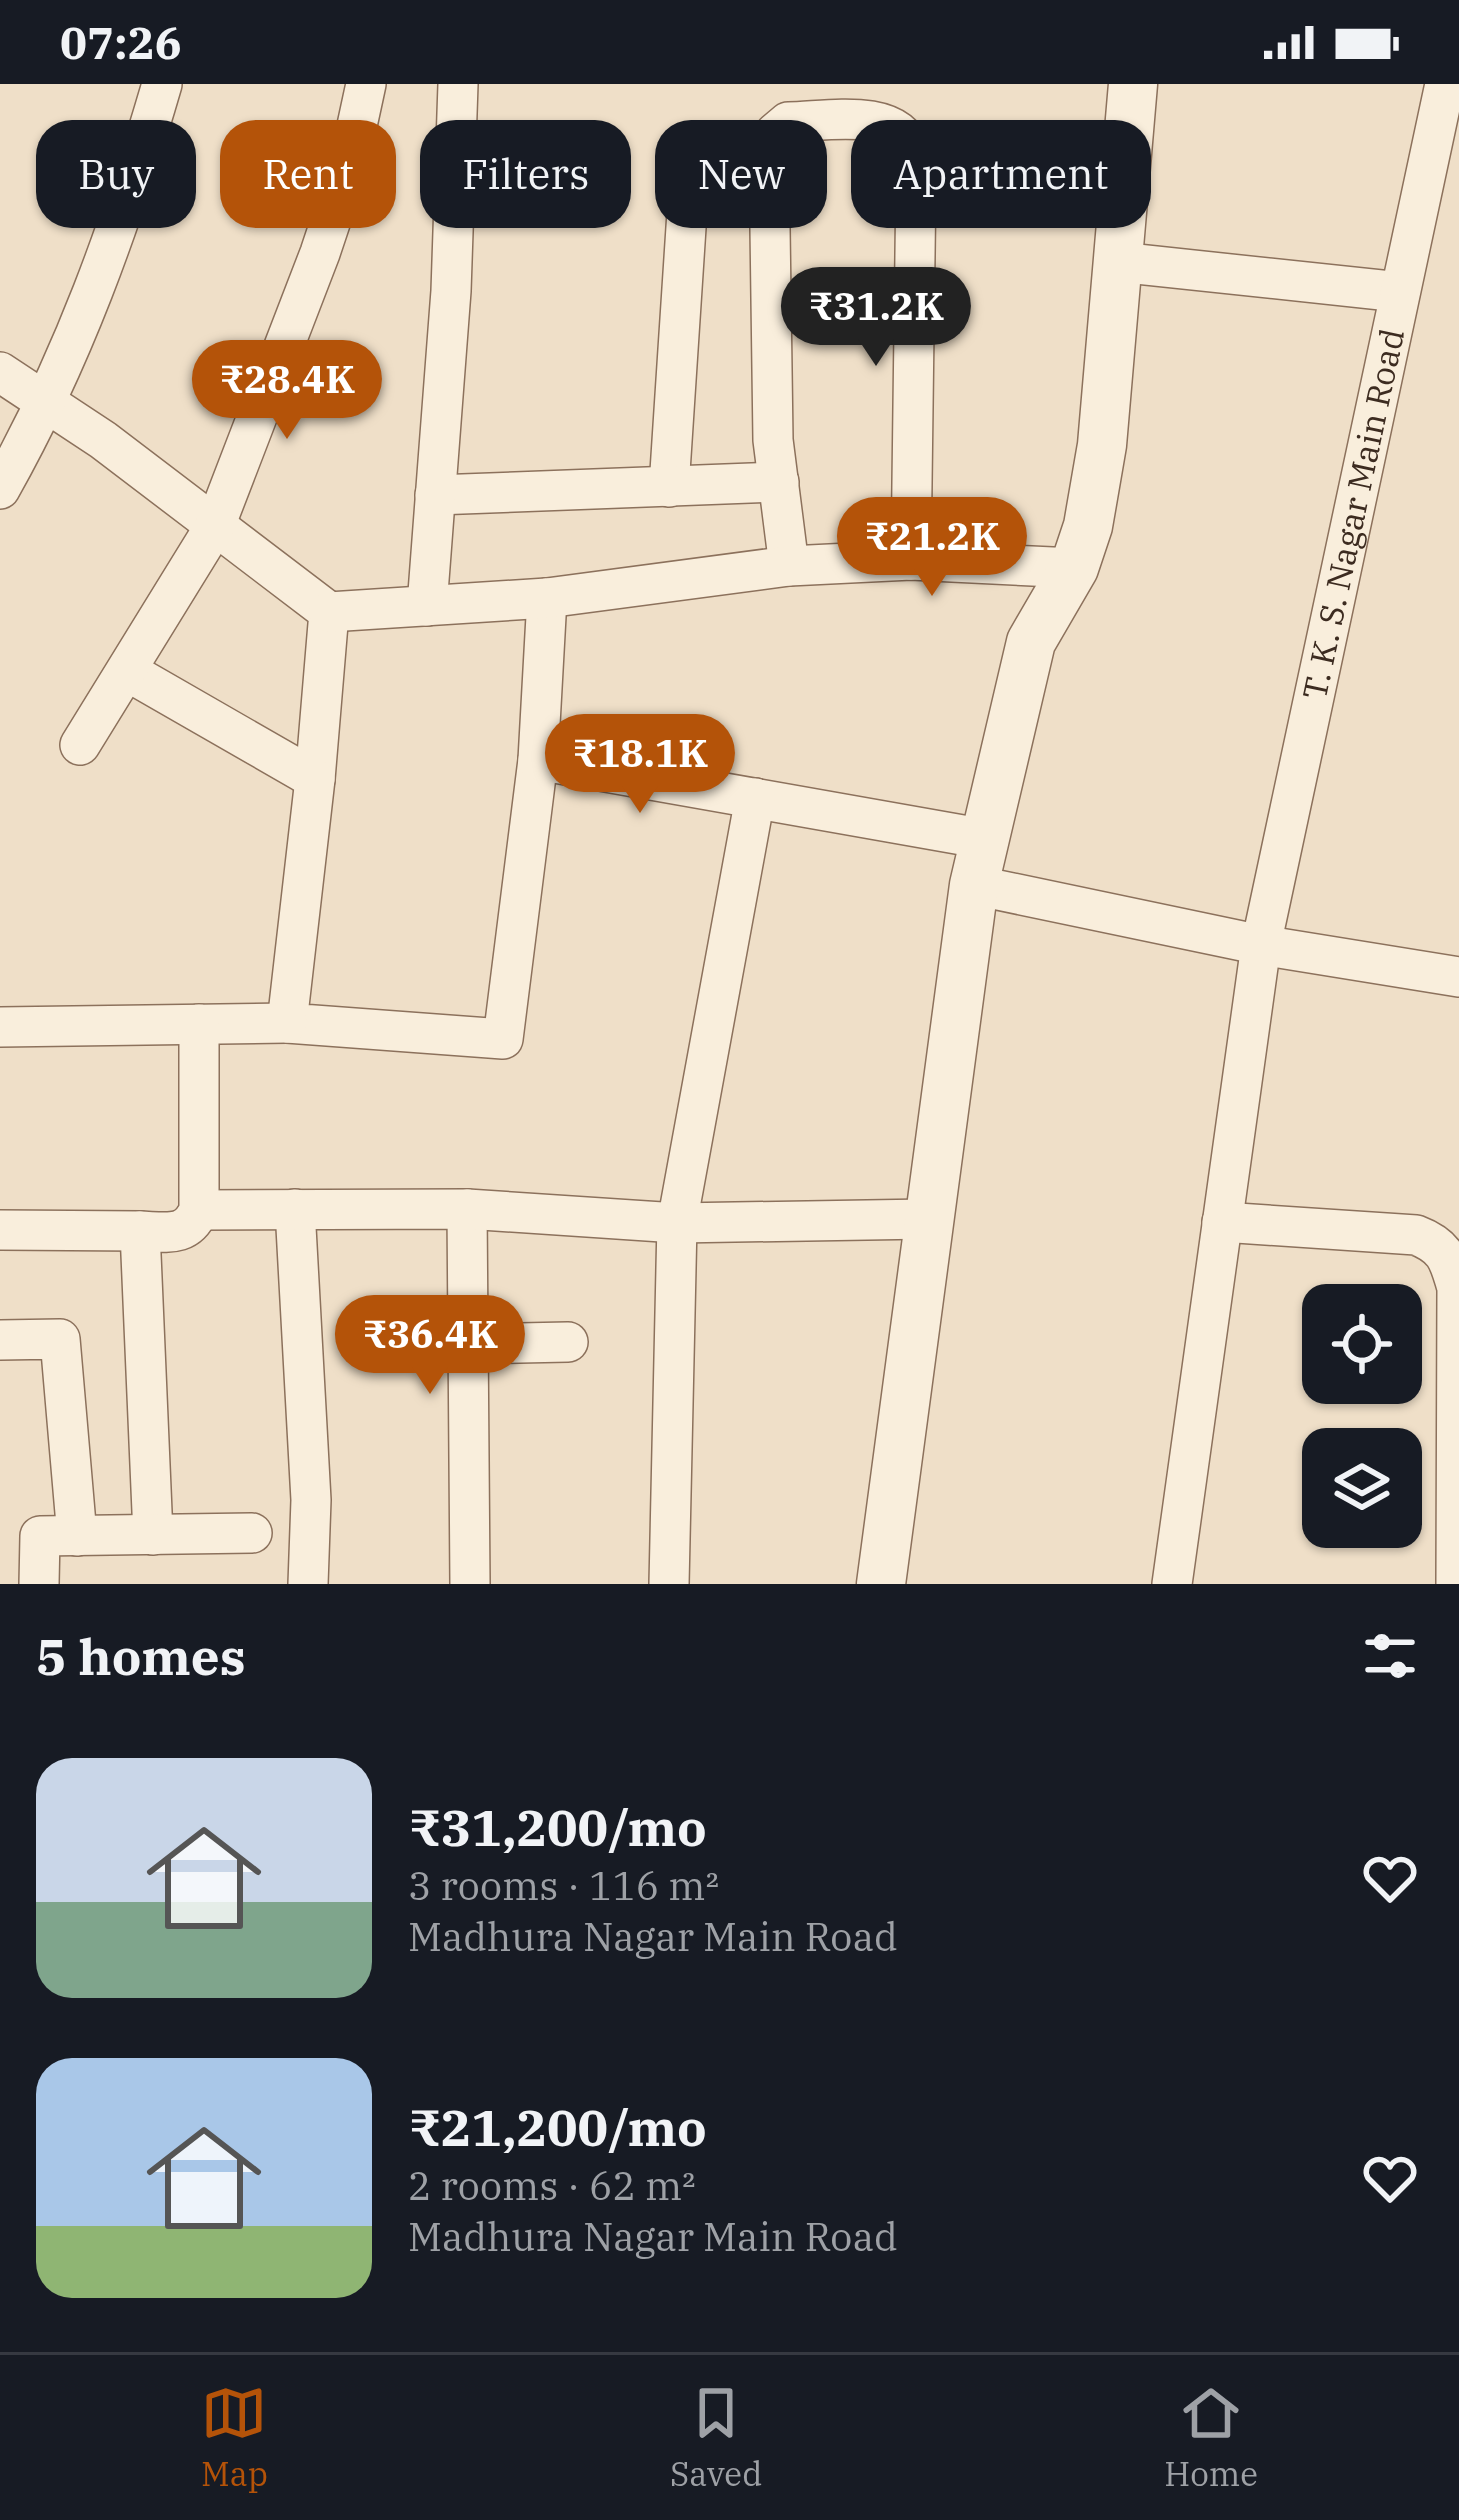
<!DOCTYPE html>
<meta charset="utf-8">
<style>
body{margin:0;font-family:"IBM Plex Serif",serif;background:#242831;color:#f1f3f6;height:100vh;display:flex;flex-direction:column;font-size:45px;white-space:nowrap}
*{box-sizing:border-box;margin:0}
p{font-size:39px;color:#9ea1a6}
.icon{flex:none;width:66px;height:66px;fill:none;stroke:currentColor;stroke-width:2;stroke-linecap:round;stroke-linejoin:round}
.map{position:relative;height:1500px;overflow:hidden}
.panel{display:flex;flex-direction:column;background:#171b24;flex:1}
.panel>*{flex:none}
.top-card{position:absolute;left:36px;top:36px;width:1389px;height:108px;display:flex;gap:24px}
.tools{position:absolute;left:1302px;top:1200px;display:grid;gap:24px}
.tools a{display:grid;place-items:center;width:120px;height:120px;border-radius:24px;background:#171b24;box-shadow:0 3px 9px #0004;font-size:60px}
.price{position:absolute;translate:-50% -102px;padding:0 27px;border-radius:42px;background:#b45309;color:#fff;font-size:39px;line-height:78px;filter:drop-shadow(0 3px 6px #0008)}
.price::after{content:'';position:absolute;left:50%;top:72px;width:36px;height:27px;margin-left:-18px;background:inherit;clip-path:polygon(0 0,100% 0,50% 100%)}
.price.current{background:#222;color:#fff}
ul{padding:0;list-style:none}
li{display:flex;align-items:center;gap:36px;height:300px;padding:0 36px}
li span{display:grid;place-items:center;flex:none;width:336px;height:240px;border-radius:36px;color:#555}
li>.icon{margin-inline-start:auto}
span .icon{width:144px;height:144px;fill:#fffc;stroke-width:1}
li b{font-size:51px}
h2{display:flex;justify-content:space-between;align-items:center;height:144px;padding:0 36px;font-size:51px}
.chip{padding:0 42px;border-radius:36px;background:#171b24;box-shadow:0 3px 9px #0004;font-size:42px;line-height:108px}
.chip.current{background:#b45309;color:#fff}
.status{display:flex;justify-content:space-between;align-items:center;height:84px;padding:0 60px;background:#171b24;direction:ltr}
.status svg{height:33px;fill:currentColor}
.dock{display:flex;justify-content:space-around;align-items:center;height:168px;border-top:3px solid #363941;background:#171b24;font-size:33px;color:#9ea1a6}
.dock a{display:grid;justify-items:center;gap:6px}
.dock .current{color:#b45309}
.map>svg:first-child{display:block}
.lines{fill:none;stroke-linecap:round;stroke-linejoin:round}
.minor-casing{stroke:#8c715c;stroke-width:42}
.tertiary-casing{stroke:#8c715c;stroke-width:51}
.minor{stroke:#f9eedc;stroke-width:39}
.tertiary{stroke:#f9eedc;stroke-width:48}
.labels{text-anchor:middle;stroke-width:9;stroke-linejoin:round;paint-order:stroke}
.street-label{font-size:33px;fill:#3c2b20;stroke:#f6ead8}
</style>
<div class="status"><b>07:26</b><svg viewBox="0 0 49 12"><path d="M0 12V9h3v3zM5 12V6h3v6zM10 12V3h3v9zM15 12V0h3v12zM26 1h20v11H26zM47 4h2v5h-2z"/></svg></div>
<div class="map">
<svg width="1459" height="1500" viewBox="0 0 1459 1500">
<rect width="100%" height="100%" fill="#efdfc8"/>
<g class="lines">
<g class="minor-casing">
<g id="minor">
<polyline points="1118,178 1400,208"/>
<polyline points="0,288 103,356 329,528 315,695 287,939 503,955 538,676 547,514"/>
<polyline points="669,403 688,113"/>
<path d="M 0,405 C 73,275 120,144 162,0"/>
<polyline points="435,411 779,398"/>
<path d="M 789,482 L 773,356 L 769,73 L 775,49 L 788,38 C 824,38 896,22 911,66 C 914,74 914,85 916,94 L 911,476"/>
<polyline points="427,522 451,207 458,0"/>
<polyline points="329,528 547,514 789,482 911,476 1074,484"/>
<polyline points="127,587 315,695"/>
<polyline points="80,661 215,442 320,169 347,88 366,0"/>
<polyline points="538,676 985,755"/>
<polyline points="974,801 1261,861 1459,893"/>
<polyline points="0,943 287,939"/>
<polyline points="295,1125 311,1416 308,1500"/>
<polyline points="467,1125 470,1500"/>
<polyline points="199,1126 467,1125 677,1139 927,1135"/>
<path d="M 1222,1138 L 1416,1151 C 1445,1162 1449,1175 1457,1204 L 1456,1500"/>
<polyline points="0,1146 140,1147"/>
<polyline points="0,1256 60,1255 77,1452"/>
<polyline points="466,1260 568,1258"/>
<path d="M 153,1451 L 140,1147 C 167,1148 187,1154 199,1126 L 199,940"/>
<polyline points="39,1500 40,1452 252,1449"/>
<polyline points="669,1500 677,1139 755,714"/>
<path id="s1" d="M 1172,1500 L 1261,861 L 1445,0"/>
</g>
</g>
<g class="tertiary-casing">
<polyline id="tertiary" points="881,1500 974,801 1031,558 1074,484 1088,442 1102,361 1133,0"/>
</g>
<use href="#minor" class="minor"/>
<use href="#tertiary" class="tertiary"/>
</g>
<g class="labels">
<g class="street-label">
<text dy="12" stroke="none"><textPath href="#s1" startOffset="1086">T. K. S. Nagar Main Road</textPath></text>
</g>
</g>
</svg>
<div class="tools">
<a><svg class="icon" aria-label="locate" viewBox="0 0 24 24"><circle cx="12" cy="12" r="6"/><path d="M12 2v4M12 18v4M2 12h4M18 12h4"/></svg></a>
<a><svg class="icon" aria-label="layers" viewBox="0 0 24 24"><path d="M12 4l9 5-9 5-9-5zM3 14l9 5 9-5"/></svg></a>
</div>
<b class="price current" style="left:876px;top:285px">₹31.2K</b>
<b class="price" style="left:287px;top:358px">₹28.4K</b>
<b class="price" style="left:932px;top:515px">₹21.2K</b>
<b class="price" style="left:640px;top:732px">₹18.1K</b>
<b class="price" style="left:430px;top:1313px">₹36.4K</b>
<div class="top-card">
<a class="chip">Buy</a>
<a class="chip current">Rent</a>
<a class="chip">Filters</a>
<a class="chip">New</a>
<a class="chip">Apartment</a>
</div>
</div>
<section class="panel">
<h2>5 homes<svg class="icon" aria-label="filters" viewBox="0 0 24 24"><path d="M4 7h16M4 17h16"/><circle cx="9" cy="7" r="2"/><circle cx="15" cy="17" r="2"/></svg></h2>
<ul>
<li><span style="background:linear-gradient(#c9d6e8 60%,#7fa58c 0)"><svg class="icon" aria-label="home" viewBox="0 0 24 24"><path d="M3 11l9-7 9 7M6 9v11h12V9"/></svg></span><div><b>₹31,200/mo</b><p>3 rooms · 116 m²</p><p>Madhura Nagar Main Road</p></div><svg class="icon" aria-label="heart" viewBox="0 0 24 24"><path d="M12 20l-8-8c-3-5 5-10 8-4 3-6 11-1 8 4z"/></svg></li>
<li><span style="background:linear-gradient(#a9c7e8 70%,#8fb573 0)"><svg class="icon" aria-label="home" viewBox="0 0 24 24"><path d="M3 11l9-7 9 7M6 9v11h12V9"/></svg></span><div><b>₹21,200/mo</b><p>2 rooms · 62 m²</p><p>Madhura Nagar Main Road</p></div><svg class="icon" aria-label="heart" viewBox="0 0 24 24"><path d="M12 20l-8-8c-3-5 5-10 8-4 3-6 11-1 8 4z"/></svg></li>
</ul>
</section>
<nav class="dock">
<a class="current"><svg class="icon" aria-label="map" viewBox="0 0 24 24"><path d="M3 6l6-2 6 2 6-2v14l-6 2-6-2-6 2zM9 4v14M15 6v14"/></svg>Map</a>
<a><svg class="icon" aria-label="saved" viewBox="0 0 24 24"><path d="M7 4h10v16l-5-4-5 4z"/></svg>Saved</a>
<a><svg class="icon" aria-label="home" viewBox="0 0 24 24"><path d="M3 11l9-7 9 7M6 9v11h12V9"/></svg>Home</a>
</nav>
